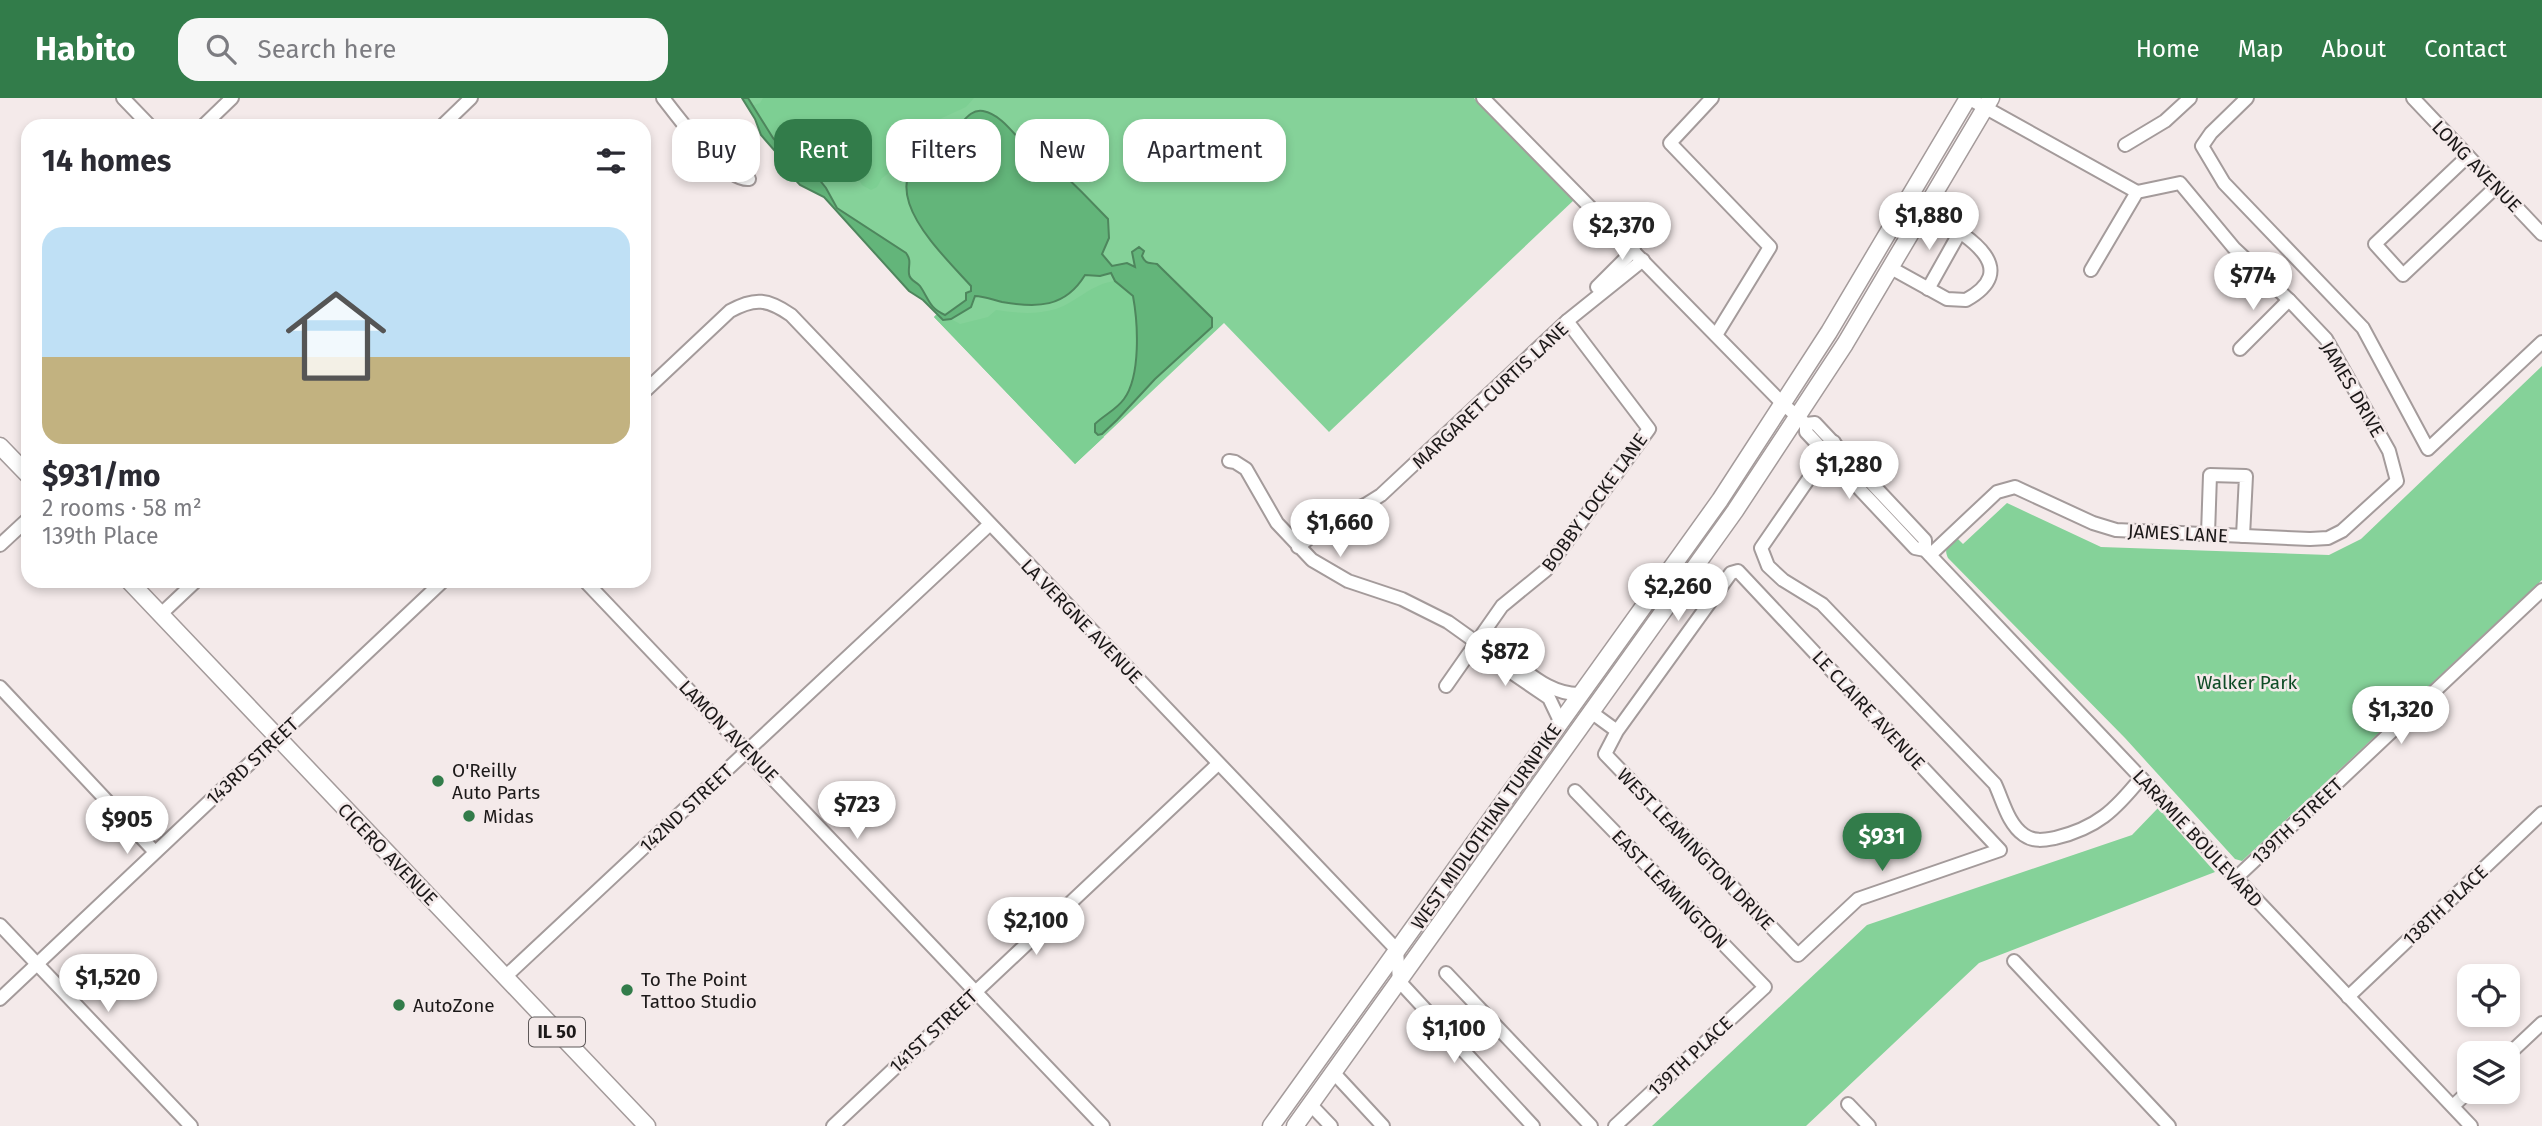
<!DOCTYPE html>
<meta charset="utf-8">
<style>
body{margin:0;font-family:"Fira Sans",sans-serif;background:#f7f7f7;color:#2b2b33;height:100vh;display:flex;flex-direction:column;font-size:26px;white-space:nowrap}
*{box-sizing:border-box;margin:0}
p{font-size:23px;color:#7c7c81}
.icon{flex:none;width:38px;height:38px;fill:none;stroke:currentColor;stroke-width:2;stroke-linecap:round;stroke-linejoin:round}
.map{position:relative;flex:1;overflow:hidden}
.side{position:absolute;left:21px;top:21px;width:630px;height:469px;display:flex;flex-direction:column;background:#fff;border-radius:21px;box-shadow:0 4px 10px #0003}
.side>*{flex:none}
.guide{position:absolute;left:672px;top:21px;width:665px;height:63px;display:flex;gap:14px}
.fabs{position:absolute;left:2457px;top:866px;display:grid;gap:14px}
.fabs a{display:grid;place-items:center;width:63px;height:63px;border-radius:14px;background:#fff;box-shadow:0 4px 10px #0003;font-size:35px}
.price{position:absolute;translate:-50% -60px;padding:0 16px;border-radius:24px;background:#fff;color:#222;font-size:23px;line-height:46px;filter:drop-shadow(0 2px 4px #0008)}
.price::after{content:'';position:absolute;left:50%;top:42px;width:21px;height:16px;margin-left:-10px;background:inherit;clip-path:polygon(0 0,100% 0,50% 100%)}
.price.selected{background:#327c4a;color:#fff}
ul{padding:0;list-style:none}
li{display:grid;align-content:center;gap:14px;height:371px;padding:0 21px}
li span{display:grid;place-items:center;height:217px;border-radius:21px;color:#555}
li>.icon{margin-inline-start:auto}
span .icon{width:126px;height:126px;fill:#fffc;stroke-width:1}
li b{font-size:30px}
h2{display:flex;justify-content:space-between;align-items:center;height:84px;padding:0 21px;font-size:30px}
.chip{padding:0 24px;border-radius:21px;background:#fff;box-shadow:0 4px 10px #0003;font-size:24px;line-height:63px}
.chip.selected{background:#327c4a;color:#fff}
header{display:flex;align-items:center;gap:42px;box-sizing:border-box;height:98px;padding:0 35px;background:#327c4a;color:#fff}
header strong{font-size:33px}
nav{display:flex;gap:38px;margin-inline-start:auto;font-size:24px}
.search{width:490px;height:63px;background:#f7f7f7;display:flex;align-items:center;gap:18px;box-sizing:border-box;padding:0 24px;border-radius:21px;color:#7c7c81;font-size:26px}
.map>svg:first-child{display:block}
.green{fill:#85d299}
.forest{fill:#7dcf93}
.water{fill:#63b57a;stroke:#4e865d;stroke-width:2}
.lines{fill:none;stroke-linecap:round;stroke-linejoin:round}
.minor-casing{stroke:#a49b9b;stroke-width:16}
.major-casing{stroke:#a49b9b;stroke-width:19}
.minor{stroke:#fff;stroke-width:12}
.major{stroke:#fff;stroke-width:16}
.poi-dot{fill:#327c4a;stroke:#f4eaea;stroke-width:2.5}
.labels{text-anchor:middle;stroke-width:5;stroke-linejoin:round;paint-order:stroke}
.shield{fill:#f4eaea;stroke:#5d5858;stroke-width:2}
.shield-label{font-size:18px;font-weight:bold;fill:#1c1919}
.street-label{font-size:19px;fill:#1c1919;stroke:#f4eaea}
.park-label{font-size:19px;fill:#0f4c26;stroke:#f4eaea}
.poi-label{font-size:19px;fill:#1c1919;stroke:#f4eaea;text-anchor:start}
</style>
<header>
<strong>Habito</strong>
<div class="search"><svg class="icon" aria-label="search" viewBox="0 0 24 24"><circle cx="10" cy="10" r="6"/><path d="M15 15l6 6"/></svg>Search here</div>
<nav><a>Home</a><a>Map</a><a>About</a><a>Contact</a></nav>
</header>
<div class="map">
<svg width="2542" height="1028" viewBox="0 0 2542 1028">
<rect width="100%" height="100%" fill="#f4eaea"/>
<g class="green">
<path d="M 745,0 L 1474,0 L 1574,102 L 1329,334 L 1224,225 L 1075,366 L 934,219 L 937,216 L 848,119 C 835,110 826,98 812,90 Z"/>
<path d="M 2542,268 L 2542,482 L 2242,763 L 2235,761 L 2125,640 L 1948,460 C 1943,450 1949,446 1956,439 L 1963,446 L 2007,405 L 2101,449 L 2329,457 L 2361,441 Z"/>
<polygon points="2158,710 2215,774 1979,865 1806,1028 1652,1028 1867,827 2132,737"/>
</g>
<g class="forest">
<path d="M 763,0 L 974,0 L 966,9 L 931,25 L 905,52 L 897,69 L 882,80 L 877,89 L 871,92 L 862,87 L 851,67 L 842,57 L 824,48 L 814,32 L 791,29 L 786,31 L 796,53 L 790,58 C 773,44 763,26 752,8 L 760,5 Z"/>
<path d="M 1115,183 L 1133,198 C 1138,224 1141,272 1128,295 C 1122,307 1111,315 1100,321 L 1098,337 L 1104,339 L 1075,366 L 934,219 L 936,217 L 947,222 L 951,221 L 960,226 L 988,219 L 996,212 C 1016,215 1035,217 1056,211 C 1077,204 1091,186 1115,183 Z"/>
</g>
<path class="water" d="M 742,0 L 748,0 L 773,40 L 786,55 L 810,70 L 826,90 L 837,110 L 906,155 C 912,163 908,167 909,176 C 910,183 916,183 920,188 C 929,201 929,210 945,217 L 966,202 L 966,195 L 971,193 L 971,188 C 928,141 862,80 949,36 C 961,30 968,10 983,13 C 1004,17 1017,42 1032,54 C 1039,59 1048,62 1055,68 C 1073,85 1091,103 1108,121 L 1109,140 L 1102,156 L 1112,168 L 1127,165 L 1135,169 L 1132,154 L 1139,149 L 1144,153 L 1142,158 C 1146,167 1149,164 1157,166 L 1212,220 L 1212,229 L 1155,281 L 1117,322 L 1102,336 L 1098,337 L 1095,334 L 1095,326 C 1104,317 1116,312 1124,301 C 1141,278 1138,225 1133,198 L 1115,183 L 1111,175 L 1100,178 L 1085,177 C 1065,210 1037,210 1002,204 C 993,202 984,198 975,198 L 971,209 L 951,221 L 943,222 L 923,202 L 909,193 L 824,99 L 800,87 L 788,74 L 775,53 L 761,37 L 755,21 Z"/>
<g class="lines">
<g class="minor-casing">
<g id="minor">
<polyline points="123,0 150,28"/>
<path d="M 663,0 C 678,19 725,84 749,81"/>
<polyline points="1483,0 1783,306 1806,326 1815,325 1925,442 1925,452"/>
<polyline points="1712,0 1670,45 1770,149 1716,237"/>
<polyline points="1968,0 2137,94"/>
<polyline points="2247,0 2211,35 2202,48 2224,85 2363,230 2428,351 2542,244"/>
<polyline points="2413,0 2542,136"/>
<polyline points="203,28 232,0"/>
<polyline points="442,28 471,0"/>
<polyline points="2125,47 2165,23 2190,0"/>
<polyline points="2468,58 2375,146 2403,177 2497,88"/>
<path d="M 1891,170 L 1947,201 L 1966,202 C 2029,167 1954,131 1925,112"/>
<polyline points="1597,189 1634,152"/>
<polyline points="1928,191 1960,134"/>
<polyline points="2240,251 2289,202"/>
<path d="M 644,294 L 730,213 C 755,199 768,201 791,217 L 1397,852 L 1399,883 L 1533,1028"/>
<polyline points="1806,326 1806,334 1915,450 1925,452 2471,1028"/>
<path d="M 1834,344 L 1761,450 L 1768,468 L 1783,482 L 1822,506 L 1995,686 C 2003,703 2008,726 2024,737 C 2034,744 2044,742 2055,740 C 2097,730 2115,712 2141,680"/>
<polyline points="1229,363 1235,364 1246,371 1277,425 1312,462 1348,483 1402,501 1448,524 1476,544 1483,555 1549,600 1560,623"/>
<polyline points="2208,436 2210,377 2246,378 2243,438"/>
<polyline points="0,447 28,421"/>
<polyline points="1298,449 1334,420 1365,407 1381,397 1567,223 1643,162"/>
<polyline points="1930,457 1997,394 2015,389 2093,425 2116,432 2310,441 2328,440 2342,433 2397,383 2389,353 2326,241 2289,202 2234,150 2180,85 2137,94 2091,172"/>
<polyline points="585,483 1103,1028"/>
<polyline points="161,516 196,483"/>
<path d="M 1476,544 C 1514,554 1538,597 1580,596"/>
<polyline points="1446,588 1502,508 1546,472 1649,331 1567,223"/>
<polyline points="0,589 155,754"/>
<polyline points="1591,614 1617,633 1605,656 1798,857 1858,801 2000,752 1738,473 1731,475 1617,633"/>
<polyline points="1575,693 1765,889 1615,1028"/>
<polyline points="2236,780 2542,492"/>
<polyline points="0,827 191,1028"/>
<polyline points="2014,863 2169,1028"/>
<polyline points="1446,875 1591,1028"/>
<polyline points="505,879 990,426"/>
<polyline points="2348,899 2542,715"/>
<polyline points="0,901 443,483"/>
<polyline points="2508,957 2542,925"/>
<polyline points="1333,974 1383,1028"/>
<polyline points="1310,1006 1331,1028"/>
<polyline points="1848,1006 1869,1028"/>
<polyline points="2453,1008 2469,993"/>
<polyline points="833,1028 1218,666"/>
</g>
</g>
<g class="major-casing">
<g id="major">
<polyline points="0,348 28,377"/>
<polyline points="129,483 647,1028"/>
<polyline points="1271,1028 1720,402 1829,234 1968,0"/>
<polyline points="1295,1028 1735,413 1845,246 1991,0"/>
</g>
</g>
<use href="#minor" class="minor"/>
<use href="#major" class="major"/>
</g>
<g class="poi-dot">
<circle cx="438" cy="683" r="7"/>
<circle cx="469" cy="718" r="7"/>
<circle cx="627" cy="892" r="7"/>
<circle cx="399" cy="907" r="7"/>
</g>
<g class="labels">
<rect class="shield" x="529" y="919.5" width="56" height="29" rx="5"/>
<g class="shield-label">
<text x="557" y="940">IL 50</text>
</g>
<g class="street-label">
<text transform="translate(2477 68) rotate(46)" y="7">LONG AVENUE</text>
<text transform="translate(2353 291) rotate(60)" y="7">JAMES DRIVE</text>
<text transform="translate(1490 297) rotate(-43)" y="7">MARGARET CURTIS LANE</text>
<text transform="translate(1594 404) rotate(-54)" y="7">BOBBY LOCKE LANE</text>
<text transform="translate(2178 435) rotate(3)" y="7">JAMES LANE</text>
<text transform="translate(1082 523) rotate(46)" y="7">LA VERGNE AVENUE</text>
<text transform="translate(1869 612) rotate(47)" y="7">LE CLAIRE AVENUE</text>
<text transform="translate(729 633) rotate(46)" y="7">LAMON AVENUE</text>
<text transform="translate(252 663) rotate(-43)" y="7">143RD STREET</text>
<text transform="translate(686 710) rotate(-43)" y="7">142ND STREET</text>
<text transform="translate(2297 723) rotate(-43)" y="7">139TH STREET</text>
<text transform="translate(1486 728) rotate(-55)" y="7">WEST MIDLOTHIAN TURNPIKE</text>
<text transform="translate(2198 740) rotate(47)" y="7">LARAMIE BOULEVARD</text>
<text transform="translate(1696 751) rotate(46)" y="7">WEST LEAMINGTON DRIVE</text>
<text transform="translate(388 756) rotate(46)" y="7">CICERO AVENUE</text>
<text transform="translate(1670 791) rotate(46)" y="7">EAST LEAMINGTON</text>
<text transform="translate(2445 807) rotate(-43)" y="7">138TH PLACE</text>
<text transform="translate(933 933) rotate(-43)" y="7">141ST STREET</text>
<text transform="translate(1690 958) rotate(-43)" y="7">139TH PLACE</text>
</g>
<g class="park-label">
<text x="2247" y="591">Walker Park</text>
</g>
<g class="poi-label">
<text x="452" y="679">O'Reilly<tspan x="452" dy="22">Auto Parts</tspan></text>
<text x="483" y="725">Midas</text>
<text x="641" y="888">To The Point<tspan x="641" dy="22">Tattoo Studio</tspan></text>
<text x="413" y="914">AutoZone</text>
</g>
</g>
</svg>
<div class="fabs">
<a><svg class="icon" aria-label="locate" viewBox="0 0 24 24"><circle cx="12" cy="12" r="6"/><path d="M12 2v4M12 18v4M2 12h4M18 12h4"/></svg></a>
<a><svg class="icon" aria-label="layers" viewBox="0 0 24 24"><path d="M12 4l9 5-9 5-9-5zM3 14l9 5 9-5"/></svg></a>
</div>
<b class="price" style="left:1929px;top:154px">$1,880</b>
<b class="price" style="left:1622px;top:164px">$2,370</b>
<b class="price" style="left:2253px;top:214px">$774</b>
<b class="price" style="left:1849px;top:403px">$1,280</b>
<b class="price" style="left:1340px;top:461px">$1,660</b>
<b class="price" style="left:1678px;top:525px">$2,260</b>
<b class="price" style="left:1505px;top:590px">$872</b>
<b class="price" style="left:2401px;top:648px">$1,320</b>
<b class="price" style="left:857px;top:743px">$723</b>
<b class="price" style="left:127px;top:758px">$905</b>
<b class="price selected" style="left:1882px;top:775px">$931</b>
<b class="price" style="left:1036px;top:859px">$2,100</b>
<b class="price" style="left:108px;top:916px">$1,520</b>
<b class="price" style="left:1454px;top:967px">$1,100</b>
<div class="guide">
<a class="chip">Buy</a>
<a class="chip selected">Rent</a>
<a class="chip">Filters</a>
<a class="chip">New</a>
<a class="chip">Apartment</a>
</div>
<section class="side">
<h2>14 homes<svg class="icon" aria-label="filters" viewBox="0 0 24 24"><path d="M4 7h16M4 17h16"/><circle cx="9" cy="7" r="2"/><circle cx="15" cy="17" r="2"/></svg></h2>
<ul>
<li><span style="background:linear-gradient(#bfe0f5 60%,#c2b280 0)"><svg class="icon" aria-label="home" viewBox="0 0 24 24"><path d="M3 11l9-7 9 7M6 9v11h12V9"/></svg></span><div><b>$931/mo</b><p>2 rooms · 58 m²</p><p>139th Place</p></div></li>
</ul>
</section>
</div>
